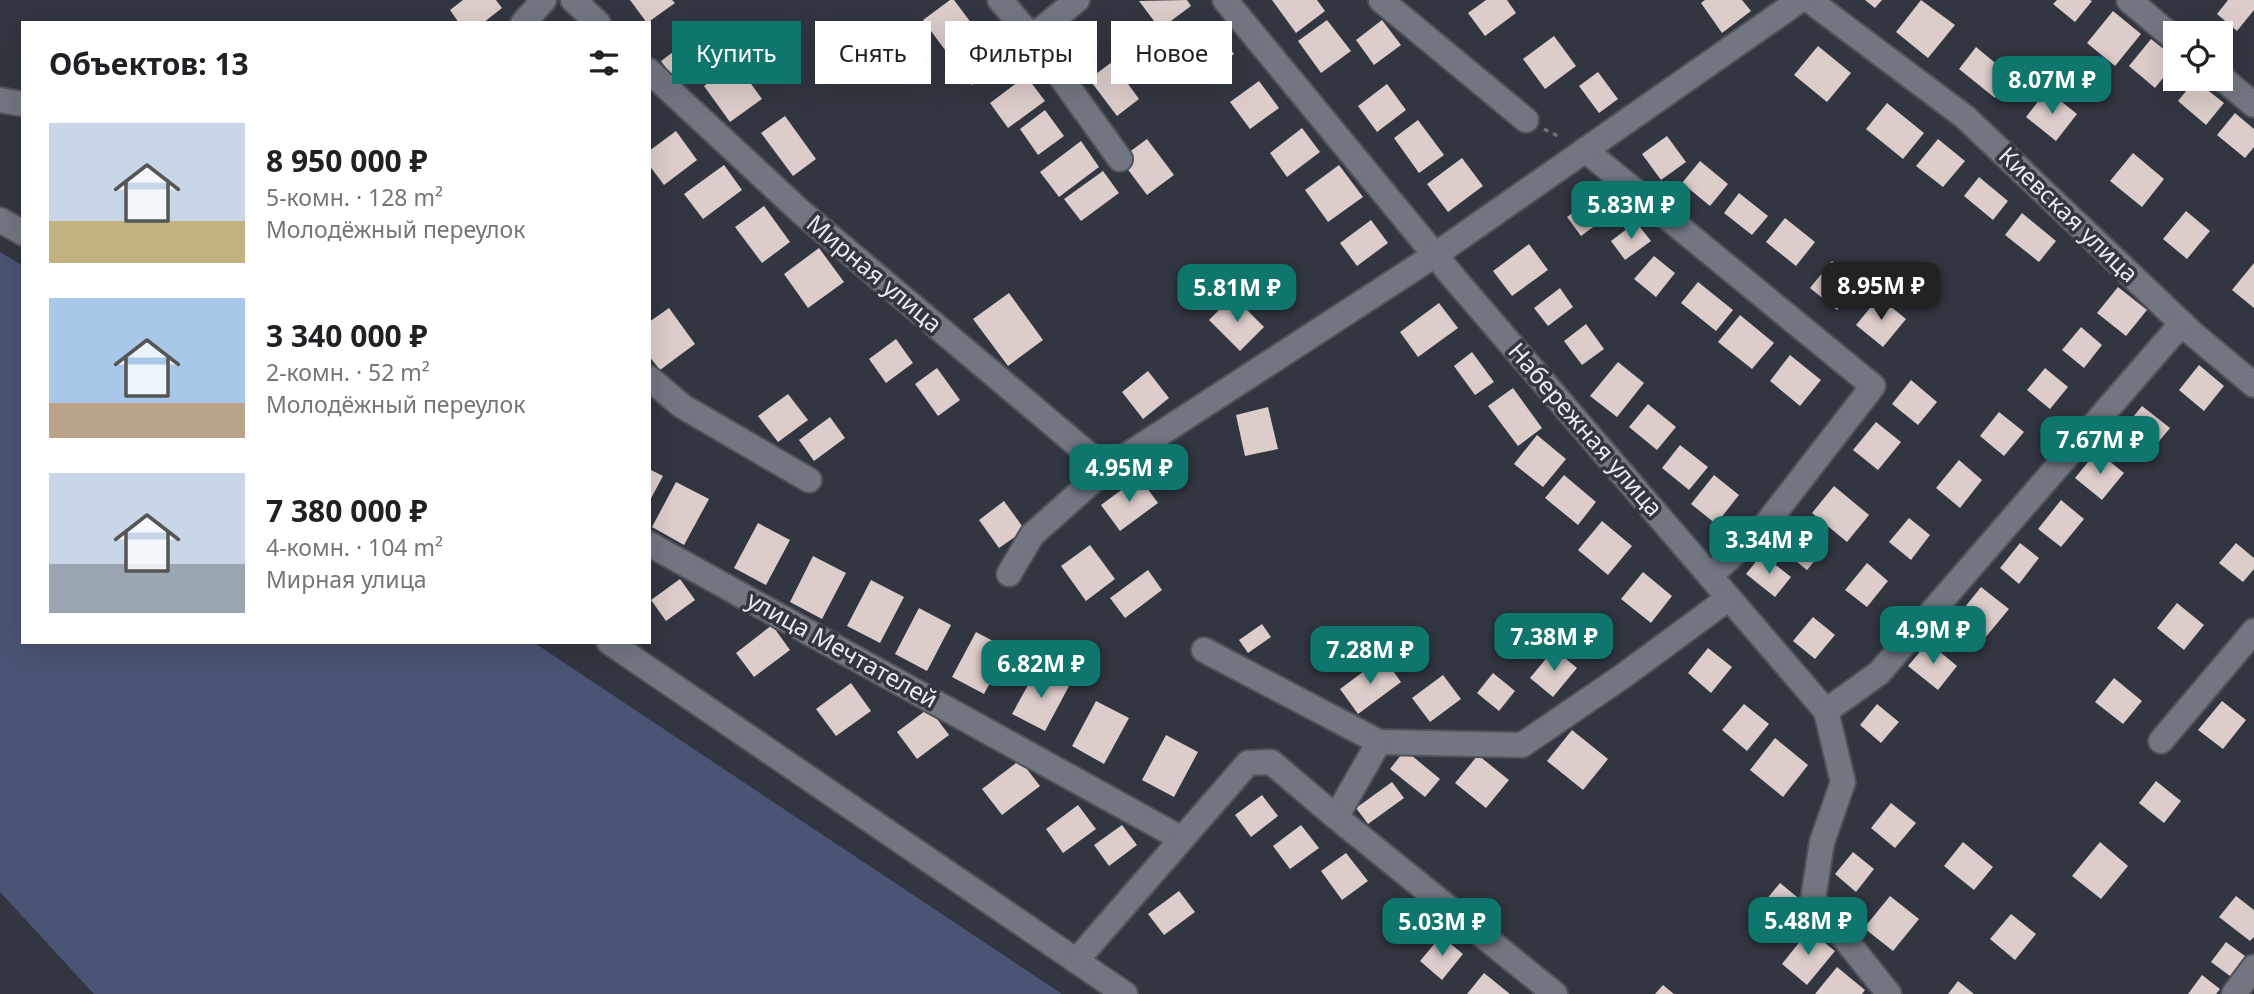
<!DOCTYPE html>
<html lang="ru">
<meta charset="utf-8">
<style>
body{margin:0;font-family:"Noto Sans",sans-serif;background:#f6f6f6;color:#202124;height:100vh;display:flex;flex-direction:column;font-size:26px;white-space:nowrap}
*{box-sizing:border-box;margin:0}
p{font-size:23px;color:#757577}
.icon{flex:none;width:38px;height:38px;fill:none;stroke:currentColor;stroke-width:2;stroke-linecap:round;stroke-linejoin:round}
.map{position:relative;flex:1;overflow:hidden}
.details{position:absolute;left:21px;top:21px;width:630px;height:623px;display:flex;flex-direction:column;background:#fff;border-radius:0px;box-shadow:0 7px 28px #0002}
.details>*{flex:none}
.hud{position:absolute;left:672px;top:21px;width:665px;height:63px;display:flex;gap:14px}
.buttons{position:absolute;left:2163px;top:21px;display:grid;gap:14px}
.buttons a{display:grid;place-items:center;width:70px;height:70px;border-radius:0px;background:#fff;box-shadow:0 7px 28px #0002;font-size:35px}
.price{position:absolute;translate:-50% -60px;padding:0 16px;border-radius:14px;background:#0f766e;color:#fff;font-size:23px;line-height:46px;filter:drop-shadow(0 2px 4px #0008)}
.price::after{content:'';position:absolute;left:50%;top:42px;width:21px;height:16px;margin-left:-10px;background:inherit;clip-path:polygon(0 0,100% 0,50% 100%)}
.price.on{background:#222;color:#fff}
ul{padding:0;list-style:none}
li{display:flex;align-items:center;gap:21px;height:175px;padding:0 28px}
li span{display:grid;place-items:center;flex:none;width:196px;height:140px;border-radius:0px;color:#555}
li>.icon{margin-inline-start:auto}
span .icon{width:84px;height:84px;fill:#fffc;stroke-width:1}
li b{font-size:30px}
h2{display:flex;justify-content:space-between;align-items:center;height:84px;padding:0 28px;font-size:30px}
.pill{padding:0 24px;border-radius:0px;background:#fff;box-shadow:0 7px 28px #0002;font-size:24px;line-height:63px}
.pill.on{background:#0f766e;color:#fff}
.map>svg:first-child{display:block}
.green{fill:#4a5474}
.building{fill:#dcccca}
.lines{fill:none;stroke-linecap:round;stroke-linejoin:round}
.minor-casing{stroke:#50525b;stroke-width:28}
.path{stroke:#6f727b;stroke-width:3.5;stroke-dasharray:5 5;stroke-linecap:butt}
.minor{stroke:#717681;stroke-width:24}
.labels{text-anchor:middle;stroke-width:7;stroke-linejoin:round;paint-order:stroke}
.street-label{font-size:24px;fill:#e8eaf1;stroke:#323640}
</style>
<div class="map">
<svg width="2254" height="994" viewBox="0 0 2254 994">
<rect width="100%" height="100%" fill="#323640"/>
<polygon class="green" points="0,252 23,266 23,642 533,642 1062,994 94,994 0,892"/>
<g class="building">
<polygon points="463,0 496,0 502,8 483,23 459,23 450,10"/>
<polygon points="630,0 672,0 675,3 647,23"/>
<polygon points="950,0 954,0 975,28 945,50 923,20"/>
<polygon points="1187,0 1191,6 1160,29 1139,1"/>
<polygon points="1272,0 1317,0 1325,11 1296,33"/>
<polygon points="1486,0 1507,0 1516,13 1485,36 1468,13"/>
<polygon points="1705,0 1742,0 1751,11 1722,33 1701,3"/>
<polygon points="1865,0 1882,0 1875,8"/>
<polygon points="1921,0 1955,25 1928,58 1896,32"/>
<polygon points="2057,0 2090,0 2092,1 2075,22 2053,4"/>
<polygon points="2228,0 2254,0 2254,10 2237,31 2217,14"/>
<polygon points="2113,11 2141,34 2115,66 2087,43"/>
<polygon points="1327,20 1351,51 1321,73 1298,41"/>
<polygon points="1382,20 1401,45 1374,65 1356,40"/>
<polygon points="1213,25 1234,54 1204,77 1183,48"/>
<polygon points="696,35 712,57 677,83 661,61"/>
<polygon points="1554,36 1576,66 1545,89 1523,59"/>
<polygon points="991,38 1007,60 972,85 956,64"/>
<polygon points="2151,39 2175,58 2175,63 2155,88 2129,66"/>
<polygon points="1818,46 1851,73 1827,102 1794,75"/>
<polygon points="1976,47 2012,77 1995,98 1959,69"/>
<polygon points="1112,62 1139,99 1117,116 1089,79"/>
<polygon points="736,63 762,99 730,122 704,86"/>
<polygon points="1598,72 1618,99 1599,113 1579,86"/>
<polygon points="1026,76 1045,101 1008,128 990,103"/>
<polygon points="2195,80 2224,103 2206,125 2178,101"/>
<polygon points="1259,81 1279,108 1250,129 1230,102"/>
<polygon points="1387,84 1406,110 1377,132 1358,106"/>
<polygon points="2047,90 2077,114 2056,141 2026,117"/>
<polygon points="1887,103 1924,133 1903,159 1866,129"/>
<polygon points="1045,110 1064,136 1038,155 1020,129"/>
<polygon points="2235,113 2254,129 2254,147 2245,158 2217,135"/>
<polygon points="785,116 816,159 793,176 761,133"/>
<polygon points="1418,120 1444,155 1419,173 1394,138"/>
<polygon points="1302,128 1320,152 1287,177 1270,153"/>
<polygon points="676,131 697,160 664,185 649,165 649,151"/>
<polygon points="1667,136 1686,162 1661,180 1642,154"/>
<polygon points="1147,139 1174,175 1147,195 1120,159"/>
<polygon points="1938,139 1965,161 1943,187 1916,166"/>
<polygon points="1081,141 1099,167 1059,197 1040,172"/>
<polygon points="2133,153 2164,179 2142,207 2110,181"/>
<polygon points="1462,158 1483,186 1448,212 1427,184"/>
<polygon points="1700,161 1728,184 1710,206 1682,183"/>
<polygon points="724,165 742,190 703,219 684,194"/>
<polygon points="1339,165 1363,197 1328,222 1305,190"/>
<polygon points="1103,171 1119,193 1081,221 1064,199"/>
<polygon points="1979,177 2008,201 1993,220 1964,196"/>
<polygon points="1739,193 1768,216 1752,235 1724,213"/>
<polygon points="1598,194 1612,213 1581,236 1567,217"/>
<polygon points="764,206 790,242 762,263 735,227"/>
<polygon points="2186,211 2210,231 2187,259 2163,239"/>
<polygon points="2022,213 2056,241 2039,262 2005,235"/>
<polygon points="1785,218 1815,242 1796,266 1766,242"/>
<polygon points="1371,220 1388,243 1357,266 1340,243"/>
<polygon points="1636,222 1651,241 1625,260 1611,241"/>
<polygon points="1529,244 1548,270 1512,296 1493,271"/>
<polygon points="819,248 844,282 808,308 784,274"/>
<polygon points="1654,256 1675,273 1656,297 1634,279"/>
<polygon points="1832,261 1859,282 1837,310 1810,288"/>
<polygon points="2254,263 2254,308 2232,290"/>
<polygon points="1698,282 1733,310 1716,331 1681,303"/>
<polygon points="2118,287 2147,310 2126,336 2097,313"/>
<polygon points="1560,288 1573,307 1548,326 1534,308"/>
<polygon points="1009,293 1043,340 1008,366 973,319"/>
<polygon points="1233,296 1264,327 1240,351 1209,320"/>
<polygon points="1879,297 1906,319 1883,347 1856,325"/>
<polygon points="1439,303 1458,328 1418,357 1400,332"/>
<polygon points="669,308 695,344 660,370 649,356 649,322"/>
<polygon points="1740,315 1774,343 1752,369 1718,342"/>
<polygon points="1586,324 1604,349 1582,365 1564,341"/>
<polygon points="2081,327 2102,345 2084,368 2062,350"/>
<polygon points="896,339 913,363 886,383 869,359"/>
<polygon points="1472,352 1494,382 1475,395 1454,366"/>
<polygon points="1790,355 1821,380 1800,406 1770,381"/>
<polygon points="1618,362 1644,383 1617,417 1590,396"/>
<polygon points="2199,365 2224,386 2204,411 2179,390"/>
<polygon points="937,368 960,400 938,416 915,384"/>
<polygon points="2045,368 2068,387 2050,409 2027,390"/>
<polygon points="1148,371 1169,398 1143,419 1122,392"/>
<polygon points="1911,380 1937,402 1918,425 1892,404"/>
<polygon points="1513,388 1542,428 1518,446 1488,406"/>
<polygon points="788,394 808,420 778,442 758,416"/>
<polygon points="1648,404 1676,427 1657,450 1629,427"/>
<polygon points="2142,406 2170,428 2147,456 2119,434"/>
<polygon points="1268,407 1278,449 1245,456 1236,415"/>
<polygon points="1999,412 2024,432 2004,456 1980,436"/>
<polygon points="830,417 845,438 814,461 799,440"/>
<polygon points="1876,422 1901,442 1878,470 1853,450"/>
<polygon points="1537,435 1566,459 1543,487 1514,464"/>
<polygon points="1680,445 1708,467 1689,490 1662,468"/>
<polygon points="2097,451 2124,473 2102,500 2075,478"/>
<polygon points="1959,460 1982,480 1960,508 1936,488"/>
<polygon points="649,469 663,476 649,502"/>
<polygon points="1564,475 1596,502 1578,525 1545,498"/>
<polygon points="1714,475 1739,495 1716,524 1691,504"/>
<polygon points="1139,477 1158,503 1120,531 1101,505"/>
<polygon points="676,482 709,499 684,545 652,527"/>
<polygon points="1834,486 1869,515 1847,542 1812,513"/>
<polygon points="2061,500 2084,519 2061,547 2038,529"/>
<polygon points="1004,501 1025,530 999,548 979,520"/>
<polygon points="1909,518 1930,535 1911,560 1889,542"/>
<polygon points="1602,521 1632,546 1608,575 1578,550"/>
<polygon points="758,523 790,540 766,585 734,568"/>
<polygon points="1800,523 1827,546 1807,570 1780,548"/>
<polygon points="2020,543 2039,558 2019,584 2000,568"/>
<polygon points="2236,543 2254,558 2254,569 2243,582 2219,563"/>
<polygon points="1090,545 1115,579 1086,601 1061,566"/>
<polygon points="1762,554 1791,577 1775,597 1746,574"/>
<polygon points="813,556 846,573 822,619 790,602"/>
<polygon points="1867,563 1888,581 1867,607 1845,590"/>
<polygon points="1148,570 1162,590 1125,618 1110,598"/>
<polygon points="1643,572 1672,596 1651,623 1621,599"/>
<polygon points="680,579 695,600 666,621 651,600"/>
<polygon points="871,580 904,597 880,643 847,626"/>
<polygon points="1981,587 2009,609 1980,644 1953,622"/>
<polygon points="2177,603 2204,625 2184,650 2157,628"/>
<polygon points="919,608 951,625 927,671 895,654"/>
<polygon points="1813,617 1835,635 1815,659 1793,641"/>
<polygon points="1262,624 1271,637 1248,653 1239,640"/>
<polygon points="772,625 790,650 754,677 736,653"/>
<polygon points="976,632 1008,649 984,694 952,677"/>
<polygon points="1928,642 1957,666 1938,690 1908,666"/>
<polygon points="1708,648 1732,667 1711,693 1688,673"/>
<polygon points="1554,649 1577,668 1553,697 1530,678"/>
<polygon points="1383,657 1401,682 1358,714 1340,689"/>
<polygon points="1037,669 1069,686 1045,731 1012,714"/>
<polygon points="1493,673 1515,691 1499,711 1477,693"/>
<polygon points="1443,675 1461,699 1430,722 1412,698"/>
<polygon points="2114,678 2142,701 2123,724 2095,702"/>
<polygon points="851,683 871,711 836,736 816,709"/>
<polygon points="1096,701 1129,718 1104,764 1072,746"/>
<polygon points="2222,701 2246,720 2223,749 2198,730"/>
<polygon points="1744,704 1769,724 1747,751 1722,730"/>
<polygon points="1877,704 1899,722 1881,743 1860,725"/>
<polygon points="929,708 949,735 917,759 897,732"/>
<polygon points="1572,730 1608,759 1583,790 1547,761"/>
<polygon points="1166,735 1198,752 1174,797 1142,780"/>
<polygon points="1775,738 1808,765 1783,797 1750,770"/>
<polygon points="1405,750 1440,779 1425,797 1390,769"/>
<polygon points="1478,755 1509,780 1486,808 1455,783"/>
<polygon points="1020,760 1040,786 1002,815 982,789"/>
<polygon points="2156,781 2181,801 2164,823 2139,803"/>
<polygon points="1392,782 1404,798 1368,824 1356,808"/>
<polygon points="1262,795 1278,816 1251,837 1235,815"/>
<polygon points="1891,803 1916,823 1895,848 1871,828"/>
<polygon points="1078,805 1096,829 1063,853 1046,829"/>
<polygon points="1122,825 1137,845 1109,866 1094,845"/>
<polygon points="1301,825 1319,848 1290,869 1273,846"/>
<polygon points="1963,842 1993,867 1974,890 1944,866"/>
<polygon points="2100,842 2128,866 2101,899 2072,876"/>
<polygon points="1853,852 1874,869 1856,892 1835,874"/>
<polygon points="1346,853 1368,881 1342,900 1321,871"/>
<polygon points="1780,883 1807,905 1779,941 1751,918"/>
<polygon points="1179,891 1195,912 1164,935 1148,914"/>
<polygon points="1890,896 1919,919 1893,951 1864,928"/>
<polygon points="2236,896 2254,910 2254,937 2250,941 2219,917"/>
<polygon points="2011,914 2036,934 2015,960 1990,939"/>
<polygon points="1809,930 1835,951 1807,985 1782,964"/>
<polygon points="1441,936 1463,954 1442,980 1420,961"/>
<polygon points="2226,942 2245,956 2230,976 2211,962"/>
<polygon points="1837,967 1865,990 1862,994 1815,994"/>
<polygon points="1484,973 1510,994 1467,994"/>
<polygon points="2202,975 2220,989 2216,994 2188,994"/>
<polygon points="1958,981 1974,994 1948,994"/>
<polygon points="1663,985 1674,994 1655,994"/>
</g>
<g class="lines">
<g class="minor-casing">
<g id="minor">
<polyline points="573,0 598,23"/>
<polyline points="1000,0 1032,37 1120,159"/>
<polyline points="1225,0 1454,278 1826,711 1843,782 1822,842 1813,899 1889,994"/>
<polyline points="1381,0 1526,120"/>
<polyline points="1809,0 1965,117 2192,333 2254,385"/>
<polyline points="2129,0 2175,39"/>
<polyline points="523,23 544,0"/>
<polyline points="1032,37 1077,0"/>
<polyline points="649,71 801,212 1106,469"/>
<polyline points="2221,77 2254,105"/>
<polyline points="0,100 23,104"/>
<polyline points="1585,150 1873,386 1767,523 1710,576"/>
<polyline points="0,220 23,233"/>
<polyline points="649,378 682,406 809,480"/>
<polyline points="649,544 1182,839"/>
<polyline points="1009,574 1032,535 1106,469 1435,255 1800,0"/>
<polyline points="609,642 1125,994"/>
<polyline points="1204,650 1379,742 1522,745 1623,676 1729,598"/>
<polyline points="1826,711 1879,673 2182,323"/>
<polyline points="2161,741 2254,631"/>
<polyline points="1379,742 1336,817 1555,994"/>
<polyline points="1076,961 1248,763 1271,762 1336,817"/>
<polyline points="2234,994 2254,967"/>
</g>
</g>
<polyline class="path" points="1544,129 1562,138"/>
<use href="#minor" class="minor"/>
</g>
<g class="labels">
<g class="street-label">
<text transform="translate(2068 215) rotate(44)" y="8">Киевская улица</text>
<text transform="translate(874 274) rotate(40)" y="8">Мирная улица</text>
<text transform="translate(1585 430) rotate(49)" y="8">Набережная улица</text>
<text transform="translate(842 650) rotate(29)" y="8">улица Мечтателей</text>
</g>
</g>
</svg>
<div class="buttons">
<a><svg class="icon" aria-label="locate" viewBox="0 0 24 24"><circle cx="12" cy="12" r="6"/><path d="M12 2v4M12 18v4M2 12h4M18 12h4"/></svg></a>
</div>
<b class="price" style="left:2052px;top:116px">8.07M ₽</b>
<b class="price" style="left:1631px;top:241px">5.83M ₽</b>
<b class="price on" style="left:1881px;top:322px">8.95M ₽</b>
<b class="price" style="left:1237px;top:324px">5.81M ₽</b>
<b class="price" style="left:2100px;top:476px">7.67M ₽</b>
<b class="price" style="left:1129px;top:504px">4.95M ₽</b>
<b class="price" style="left:1769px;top:576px">3.34M ₽</b>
<b class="price" style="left:1933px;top:666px">4.9M ₽</b>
<b class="price" style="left:1554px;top:673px">7.38M ₽</b>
<b class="price" style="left:1370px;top:686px">7.28M ₽</b>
<b class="price" style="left:1041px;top:700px">6.82M ₽</b>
<b class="price" style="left:1808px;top:957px">5.48M ₽</b>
<b class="price" style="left:1442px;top:958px">5.03M ₽</b>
<div class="hud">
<a class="pill on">Купить</a>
<a class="pill">Снять</a>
<a class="pill">Фильтры</a>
<a class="pill">Новое</a>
</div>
<section class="details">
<h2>Объектов: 13<svg class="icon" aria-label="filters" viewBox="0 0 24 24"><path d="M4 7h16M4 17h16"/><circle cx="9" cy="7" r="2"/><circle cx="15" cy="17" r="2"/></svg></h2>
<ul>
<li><span style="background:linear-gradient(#c9d6e8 70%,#c2b280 0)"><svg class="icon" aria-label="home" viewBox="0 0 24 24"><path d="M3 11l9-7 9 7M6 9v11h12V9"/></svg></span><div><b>8 950 000 ₽</b><p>5-комн. · 128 m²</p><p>Молодёжный переулок</p></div></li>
<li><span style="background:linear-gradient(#a9c7e8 75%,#b9a48a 0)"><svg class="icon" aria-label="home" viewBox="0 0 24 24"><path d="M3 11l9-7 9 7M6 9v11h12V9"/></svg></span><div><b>3 340 000 ₽</b><p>2-комн. · 52 m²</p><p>Молодёжный переулок</p></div></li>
<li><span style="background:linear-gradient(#c9d6e8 65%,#9aa5b1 0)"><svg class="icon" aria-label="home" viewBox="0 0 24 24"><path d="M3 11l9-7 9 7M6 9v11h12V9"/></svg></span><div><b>7 380 000 ₽</b><p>4-комн. · 104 m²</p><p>Мирная улица</p></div></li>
</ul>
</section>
</div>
